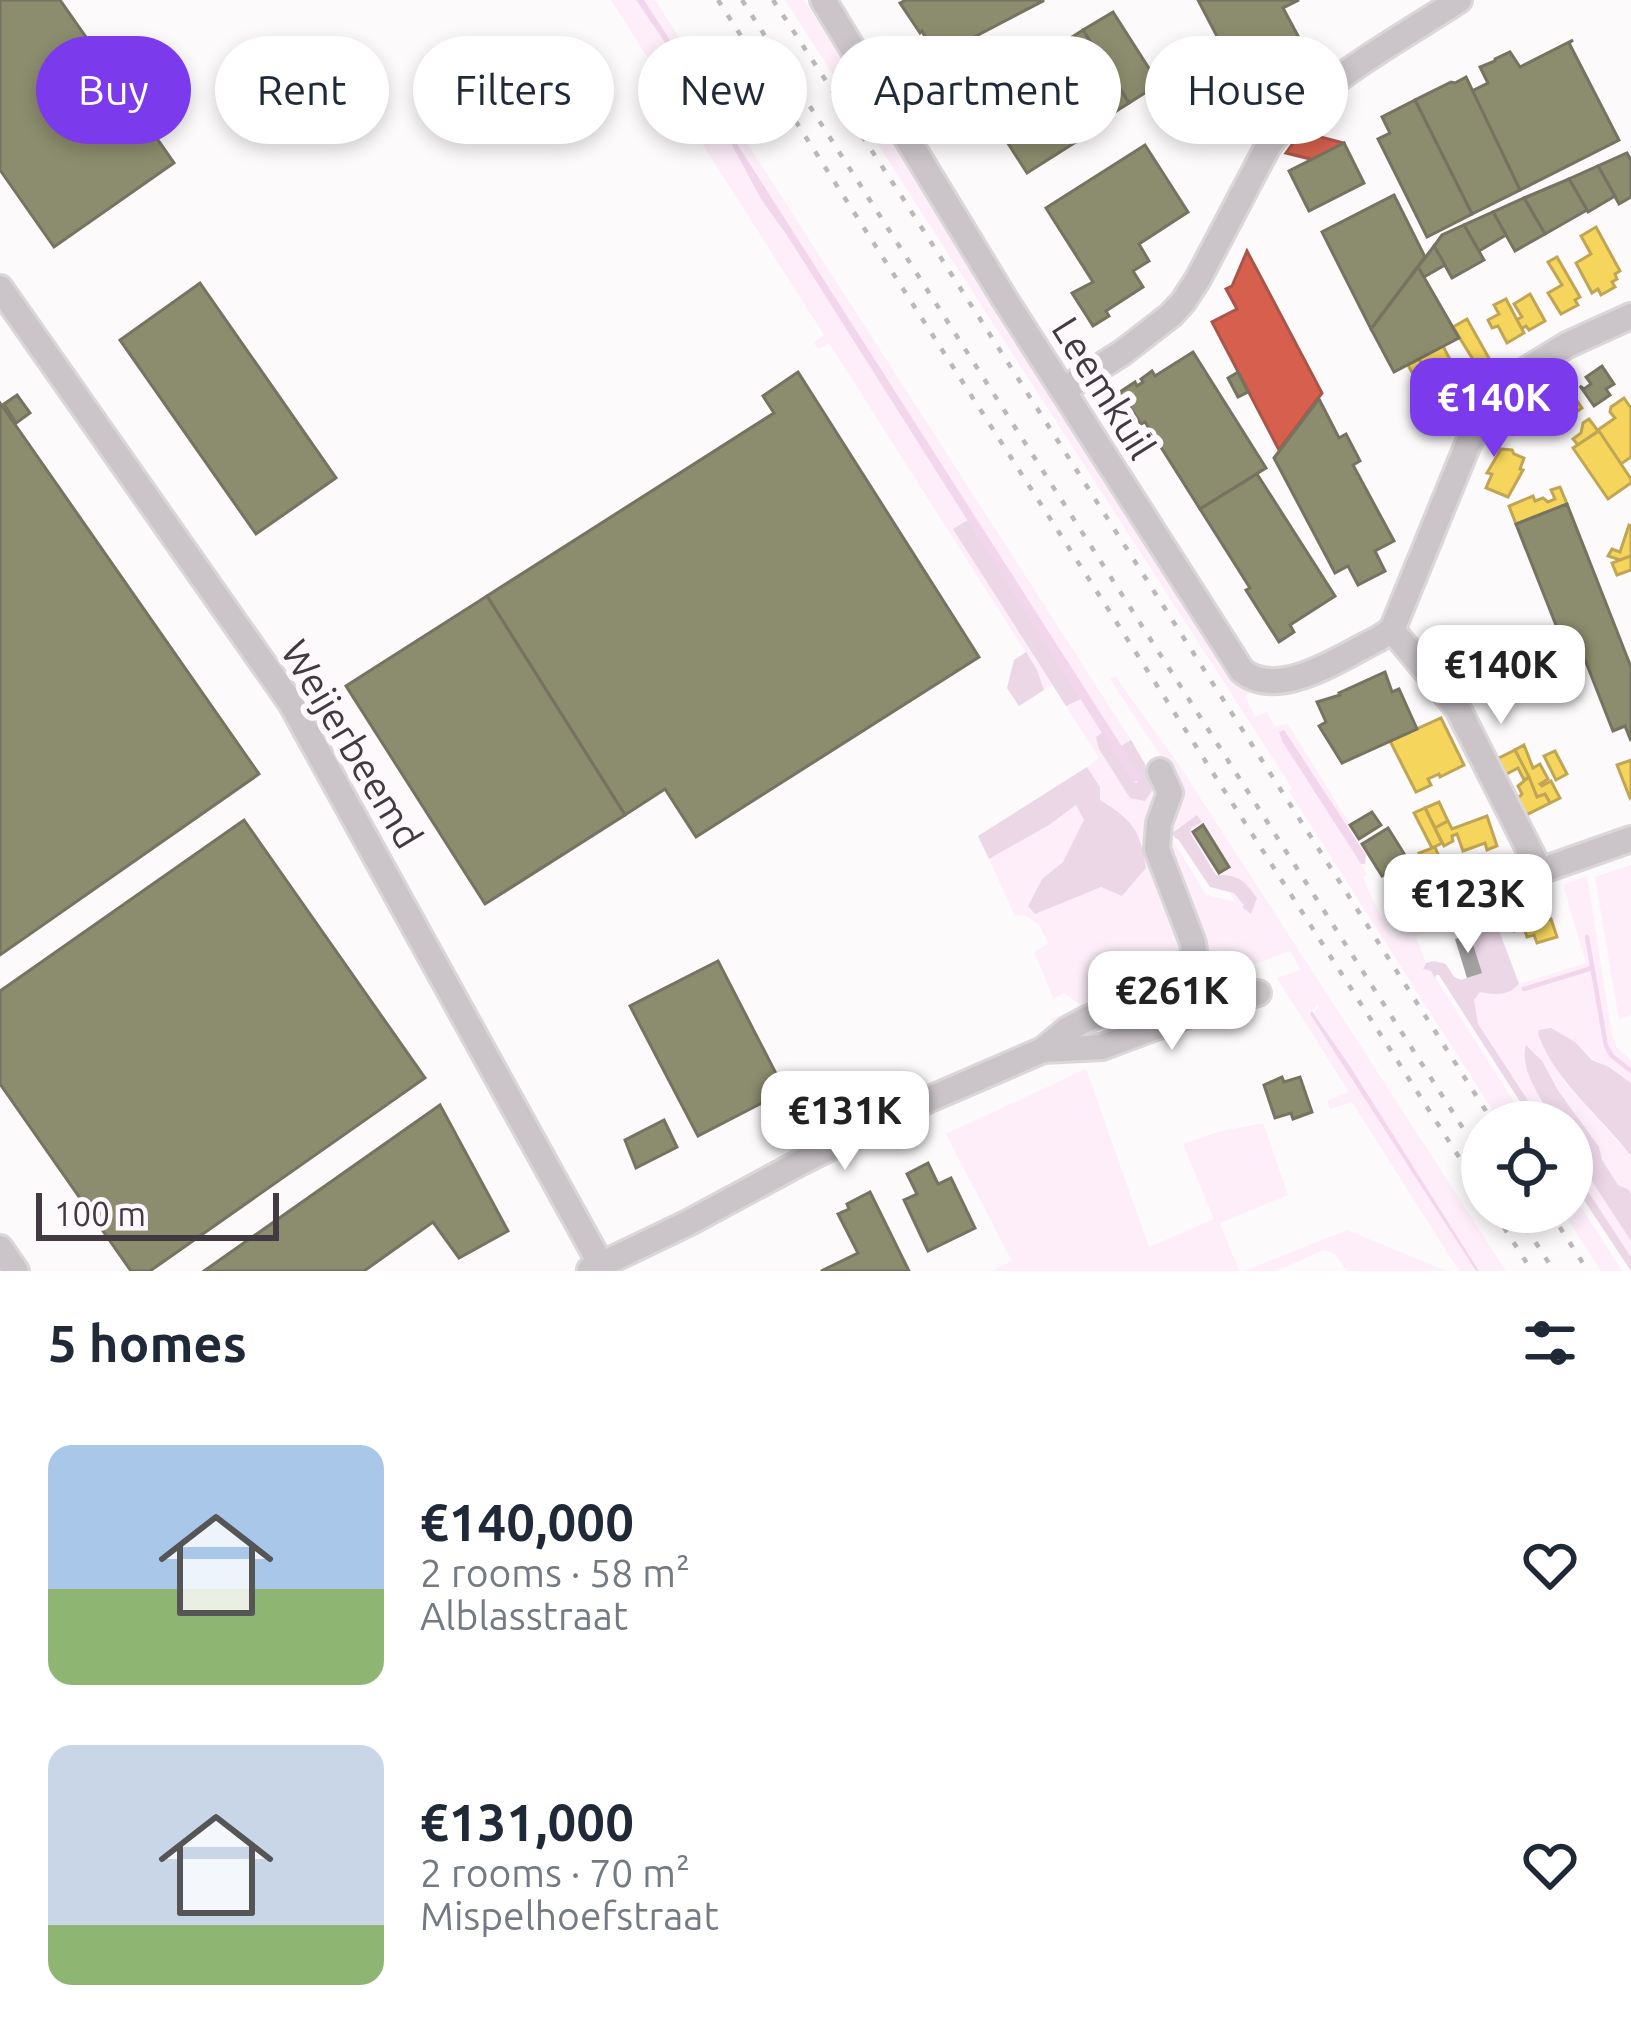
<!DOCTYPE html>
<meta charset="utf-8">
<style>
body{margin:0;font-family:Ubuntu,sans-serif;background:#f6f6f7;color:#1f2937;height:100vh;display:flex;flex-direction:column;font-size:45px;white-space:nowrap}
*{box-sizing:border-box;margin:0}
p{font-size:39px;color:#747a83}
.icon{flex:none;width:66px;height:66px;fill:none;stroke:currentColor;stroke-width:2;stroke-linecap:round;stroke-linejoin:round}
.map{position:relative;height:1271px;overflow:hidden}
.sheet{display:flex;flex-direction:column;background:#fff;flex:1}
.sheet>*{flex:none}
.banner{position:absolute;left:36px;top:36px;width:1560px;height:108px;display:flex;gap:24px}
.fabs{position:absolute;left:1461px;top:1101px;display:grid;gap:24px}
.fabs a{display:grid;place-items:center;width:132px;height:132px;border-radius:50%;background:#fff;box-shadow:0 6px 18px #0003;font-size:60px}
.scale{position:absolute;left:36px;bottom:30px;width:243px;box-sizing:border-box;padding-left:12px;border:6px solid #423a40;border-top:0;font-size:33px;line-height:42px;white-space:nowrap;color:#423a40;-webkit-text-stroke:9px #fdf9fc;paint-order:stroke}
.price{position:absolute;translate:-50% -102px;padding:0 27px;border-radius:24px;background:#fff;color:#222;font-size:39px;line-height:78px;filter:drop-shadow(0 3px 6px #0008)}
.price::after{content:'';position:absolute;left:50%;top:72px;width:36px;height:27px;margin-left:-18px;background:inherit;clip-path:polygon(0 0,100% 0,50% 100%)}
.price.selected{background:#7c3aed;color:#fff}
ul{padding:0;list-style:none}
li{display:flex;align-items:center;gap:36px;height:300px;padding:0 48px}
li span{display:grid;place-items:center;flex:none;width:336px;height:240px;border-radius:24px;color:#555}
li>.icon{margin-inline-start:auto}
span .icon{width:144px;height:144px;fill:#fffc;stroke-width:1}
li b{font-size:51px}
h2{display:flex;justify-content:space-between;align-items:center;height:144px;padding:0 48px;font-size:51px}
.tag{padding:0 42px;border-radius:54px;background:#fff;box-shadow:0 6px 18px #0003;font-size:42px;line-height:108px}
.tag.selected{background:#7c3aed;color:#fff}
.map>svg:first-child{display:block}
.green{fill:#fdeef9}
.forest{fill:#ecd7e7}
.water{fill:#f2d7ec}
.homes{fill:#f6d55c;stroke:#c0a654;stroke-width:3}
.shops{fill:#d6604d;stroke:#aa5549;stroke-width:3}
.industry{fill:#8c8c6e;stroke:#767360;stroke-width:3}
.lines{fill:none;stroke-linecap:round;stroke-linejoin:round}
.stream{stroke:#f2d7ec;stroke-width:4.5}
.building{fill:#a3a0a2}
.minor-casing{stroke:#dbd7d9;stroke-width:30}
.minor{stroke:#cbc5c9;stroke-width:24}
.rail{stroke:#bbb7ba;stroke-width:4.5;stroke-dasharray:6 12;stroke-linecap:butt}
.labels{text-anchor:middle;stroke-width:12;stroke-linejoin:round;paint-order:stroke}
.street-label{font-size:39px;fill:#423a40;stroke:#fdf9fc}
</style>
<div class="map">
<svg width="1631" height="1271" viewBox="0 0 1631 1271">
<rect width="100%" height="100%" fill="#fcfafb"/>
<g class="green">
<polygon points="611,0 636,0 696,88 726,134 761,199 788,237 968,520 954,530 1052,685 1044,690 1037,670 829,343 818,349 814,343 824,335"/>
<polygon points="644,0 655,0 1131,740 1121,746"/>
<path d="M 785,0 L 804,0 L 1228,668 L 1241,684 L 1252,692 L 1245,696 L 1255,717 L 1267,712 L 1274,726 L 1288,724 L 1352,828 L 1347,829 L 1314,775 L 1279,736 L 1282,741 L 1367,874 L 1363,877 C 1371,898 1381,917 1393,936 L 1487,899 L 1488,901 L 1416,937 L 1426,963 L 1423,969 L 1431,971 L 1527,1122 L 1500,1122 L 1289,791 L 1292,788 Z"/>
<polygon points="1115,676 1179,765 1506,1271 1479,1271 1314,1012 1319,1008 1318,1003 1310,1014 1476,1271 1459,1271 1352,1102 1330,1109 1327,1101 1349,1092 1277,978 1301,970 1290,951 1089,1026 1210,978 1212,973 1167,863 1162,842 1175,838 1173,840 1206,895 1236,902 1189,832 1191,828 1179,826 1172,833 1163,834 1173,810 1180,803 1181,793 1175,778 1110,679"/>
<path d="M 1081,699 L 1103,732 L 1096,737 L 1130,798 L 1152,791 L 1145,764 L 1154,777 L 1157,790 L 1152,825 L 1192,973 L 1055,1026 L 1050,1019 L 1084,1007 L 1064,993 L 1054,999 L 1034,952 L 1049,943 L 1038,924 L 1025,915 L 1015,916 L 989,859 L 1049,825 L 1076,804 L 1084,820 L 1063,862 L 1042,879 L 1028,905 L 1035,913 L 1102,887 L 1143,844 C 1132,823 1119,813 1100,800 L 1100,786 L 1087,767 L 1099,758 L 1066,706 Z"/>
<polygon points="1631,865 1631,1015 1619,1020 1595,877"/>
<path d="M 1587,876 L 1612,1035 L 1617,1048 L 1631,1060 L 1631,1083 C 1611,1070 1591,1060 1575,1042 L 1538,1037 L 1565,1083 L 1631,1156 L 1631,1194 L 1628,1189 L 1618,1185 L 1602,1160 L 1599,1147 L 1559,1092 L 1556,1083 L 1546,1107 L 1555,1122 L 1542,1122 L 1478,1025 L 1474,1000 L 1480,991 C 1495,994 1509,996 1519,984 L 1586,963 L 1563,885 Z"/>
<polygon points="1086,1069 1149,1247 1214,1219 1183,1144 1218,1132 1263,1123 1288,1195 1220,1223 1239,1271 991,1271 1012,1261 946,1134"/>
<polygon points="1572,1151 1631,1241 1631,1257 1572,1167"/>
<polygon points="1572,1193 1622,1271 1601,1271 1563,1212 1572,1212"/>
<polygon points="1347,1230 1447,1271 1347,1271 1335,1254 1324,1250 1276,1271 1244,1271"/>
</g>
<g class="forest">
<polygon points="968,520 1081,699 1066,706 953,529"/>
<polygon points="1026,652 1037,670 1044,690 1019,706 1007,688 1014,660"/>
<polygon points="1103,732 1133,781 1136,783 1141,778 1121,746 1131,740 1145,764 1152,791 1145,801 1130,798 1099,749 1096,737"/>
<path d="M 1087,767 L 1100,787 L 1100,800 C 1132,820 1141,830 1146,868 L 1122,896 L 1101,887 L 1035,914 L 1028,906 L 1042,879 L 1063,862 L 1084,820 L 1076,805 L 1049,825 L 989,859 L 978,836 Z"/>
<path d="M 1197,815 L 1202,822 L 1191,828 L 1190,833 L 1216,875 C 1238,874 1245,881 1257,898 L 1251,914 L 1242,907 L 1244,905 L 1234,893 L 1210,887 L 1178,839 L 1175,838 L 1172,833 Z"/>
<path d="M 1491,909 L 1519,984 C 1509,996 1494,995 1480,992 L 1474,1000 L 1478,1024 L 1542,1122 L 1533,1122 L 1439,975 L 1436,975 L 1435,978 L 1431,971 L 1423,969 L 1426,963 L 1434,961 L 1446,964 L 1454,977 L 1461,980 L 1481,973 L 1465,920 Z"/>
<path d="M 1551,1028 L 1575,1042 L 1592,1060 L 1609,1067 L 1631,1083 L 1631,1156 C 1600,1115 1556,1083 1538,1034 L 1539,1030 Z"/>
<path d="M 1526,1045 L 1542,1061 L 1559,1092 L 1599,1147 L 1602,1160 L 1618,1185 L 1628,1189 L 1631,1194 L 1631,1241 L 1572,1151 L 1572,1122 L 1555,1122 C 1542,1100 1519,1070 1526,1045 Z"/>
<polygon points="1572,1167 1631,1257 1631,1271 1572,1182"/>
</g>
<g class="water">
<polygon points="636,0 644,0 700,86 1142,778 1139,781 1133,782 788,237 761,199 726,134 696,88"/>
<polygon points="1284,730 1366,855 1365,864 1361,864 1282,741 1279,732"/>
<polygon points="1312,1011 1351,1068 1479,1271 1476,1271 1310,1014"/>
</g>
<g class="homes">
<polygon points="1596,227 1620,271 1615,274 1617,279 1612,282 1615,287 1601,295 1598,289 1592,293 1576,263 1591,254 1581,236"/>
<polygon points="1557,257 1580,297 1575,300 1578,305 1561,314 1548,293 1562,285 1548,262"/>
<polygon points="1530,294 1545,321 1529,330 1526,326 1521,329 1516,320 1522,317 1514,304"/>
<polygon points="1506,299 1524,333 1507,343 1498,326 1492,328 1488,320 1499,314 1494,305"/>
<polygon points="1467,319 1490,360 1477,366 1453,327"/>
<polygon points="1443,346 1461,381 1460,385 1441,395 1438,394 1419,359"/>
<polygon points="1419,359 1443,408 1441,412 1423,422 1412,401 1424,394 1408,365"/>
<polygon points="1565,383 1582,408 1573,414 1565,402 1549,413 1540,400"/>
<polygon points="1624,398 1631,408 1631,457 1621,464 1598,430 1615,418 1610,412 1611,407"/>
<polygon points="1589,419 1598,431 1578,445 1573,439 1581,433 1583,423"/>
<polygon points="1599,431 1631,479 1631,483 1608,499 1573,448"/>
<polygon points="1501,449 1512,450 1514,454 1524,458 1520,469 1523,470 1508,497 1486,488 1492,474 1487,473"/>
<polygon points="1560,487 1567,504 1516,524 1509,506 1533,496 1535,501 1543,498 1548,502 1555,499 1551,490"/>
<polygon points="1629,525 1631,526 1631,556 1620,560 1608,556 1612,549 1620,552"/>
<polygon points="1631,556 1631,570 1617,575 1612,563"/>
<polygon points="1441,718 1464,765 1440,777 1439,774 1428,779 1431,785 1416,792 1390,741"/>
<polygon points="1524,745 1533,768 1540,764 1548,779 1540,784 1542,786 1551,781 1560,798 1550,803 1545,794 1537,797 1515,750"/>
<polygon points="1515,750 1529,777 1524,780 1518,768 1501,777 1493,761"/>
<polygon points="1555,751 1567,774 1556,780 1544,756"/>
<polygon points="1631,760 1631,797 1630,798 1617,765"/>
<polygon points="1529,777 1537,797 1545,794 1550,803 1524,816 1515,801 1522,794 1518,786"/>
<polygon points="1439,802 1448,821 1435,828 1425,808"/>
<polygon points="1425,808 1442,843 1432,848 1414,813"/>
<polygon points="1487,816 1497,846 1487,850 1485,843 1463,851 1457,834 1452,836 1453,841 1444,846 1435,828 1448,821 1452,829"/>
<polygon points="1435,847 1445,872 1429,878 1419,853"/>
<polygon points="1528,910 1533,925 1551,919 1557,937 1537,943 1534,935 1527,937 1524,928 1514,931 1509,916"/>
</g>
<g class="shops">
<polygon points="1301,132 1344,143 1343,149 1318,161 1286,153"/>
<polygon points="1247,251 1322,393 1279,450 1212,322 1237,309 1226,289 1232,286"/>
</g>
<g class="industry">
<polygon points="0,0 60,0 174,163 54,247 0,170"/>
<polygon points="906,0 1043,0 1043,1 936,57 922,31 920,33 900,3"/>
<polygon points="1198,0 1299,0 1283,8 1298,36 1242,66 1239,61 1232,65"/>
<polygon points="1113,12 1159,84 1129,103 1083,30"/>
<polygon points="1083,30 1129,103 1099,122 1053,49"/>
<polygon points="1047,40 1101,126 1027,173 972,87"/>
<polygon points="1573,40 1569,43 1619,140 1520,190 1472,91 1488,83 1480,67 1495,61 1495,59 1510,52 1520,67"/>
<polygon points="1466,77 1520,190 1472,214 1415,100 1451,82 1455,83"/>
<polygon points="1415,100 1472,214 1427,237 1378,139 1390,133 1382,117"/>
<polygon points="1344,143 1364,183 1309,211 1289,171"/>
<polygon points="1145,145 1188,212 1139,244 1149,261 1133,271 1143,287 1106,311 1109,316 1093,326 1072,293 1093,282 1046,208"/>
<polygon points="1627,153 1631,160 1631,197 1619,204 1598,166"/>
<polygon points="1598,166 1615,196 1588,212 1569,179"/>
<polygon points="1569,179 1587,210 1545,234 1524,198"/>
<polygon points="1394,195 1425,257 1371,329 1322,232"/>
<polygon points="1524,198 1545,234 1515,251 1493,212"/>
<polygon points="1493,212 1506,235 1479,251 1464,225"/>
<polygon points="1464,225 1484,260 1452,278 1434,246 1442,235"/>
<polygon points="1434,246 1445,265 1424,277 1418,267"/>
<polygon points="1418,267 1459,338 1394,372 1371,329"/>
<polygon points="200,283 336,478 256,534 120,340"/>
<polygon points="1193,352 1266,468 1200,509 1145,422 1141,424 1120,392 1135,382 1137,386 1143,382 1141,379 1152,371 1155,376"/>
<polygon points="1602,366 1614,384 1606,389 1610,395 1594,406 1580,386 1584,389 1591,384 1586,377"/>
<polygon points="798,372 979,657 696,837 665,789 625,815 487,596 774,413 763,396"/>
<polygon points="1238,372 1248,392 1238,397 1228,378"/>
<polygon points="17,395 30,413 16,423 4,404"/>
<polygon points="1319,399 1339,438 1346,434 1360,461 1353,465 1394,541 1375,551 1385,571 1358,585 1348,566 1335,573 1274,458"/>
<polygon points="0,403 259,774 0,955"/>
<polygon points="1257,474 1335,596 1290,625 1294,632 1279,642 1246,590 1250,588 1200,509"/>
<polygon points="1567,504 1631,667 1631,741 1625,726 1613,731 1578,642 1565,648 1516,524"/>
<polygon points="487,596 625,815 485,904 346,686"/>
<polygon points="1385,672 1392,692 1399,689 1417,729 1342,763 1319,726 1326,722 1317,702 1340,695 1339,693"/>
<polygon points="1372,812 1381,825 1359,839 1350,825"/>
<polygon points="244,820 425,1078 150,1271 131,1271 0,1084 0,991"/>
<polygon points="1203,825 1229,867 1219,873 1193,832"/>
<polygon points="1388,828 1408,860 1382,876 1362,844"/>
<polygon points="718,961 785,1091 698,1136 630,1006"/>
<polygon points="1282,1077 1284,1082 1300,1077 1312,1112 1293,1119 1291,1113 1275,1118 1264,1085"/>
<polygon points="440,1105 508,1231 459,1258 433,1222 364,1271 204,1271"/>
<polygon points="664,1120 677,1147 636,1168 625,1140"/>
<polygon points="928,1163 938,1184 951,1178 975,1228 928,1251 904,1200 917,1194 907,1174"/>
<polygon points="870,1192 909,1271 821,1271 858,1253 838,1214 849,1209 847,1204"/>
</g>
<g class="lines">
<g class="stream">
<polyline points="1587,937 1606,1046 1612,1056 1631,1071"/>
<polyline points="1524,989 1592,968"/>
</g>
</g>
<polygon class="building" points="1470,935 1482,973 1467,978 1455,939"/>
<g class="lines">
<g class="minor-casing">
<g id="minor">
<path d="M 823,0 L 1004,298 L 1242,671 C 1279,701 1341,657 1378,639 L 1392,630"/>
<polyline points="0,288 291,703 600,1263"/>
<path d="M 1063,390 L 1122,353 L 1171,315 L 1183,302 L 1198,279 L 1268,146 C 1316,82 1394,43 1459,0"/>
<polyline points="1392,630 1468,444 1492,404 1515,377 1567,345 1631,316"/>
<polyline points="1392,630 1458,709 1540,871 1631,839"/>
<polyline points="1043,1050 1102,1047 1220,1003 1258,993"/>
<polyline points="0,1248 16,1271"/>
<polyline points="590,1270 688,1223 803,1161 909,1108 1043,1050 1067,1030 1087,1019 1197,975 1193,943 1157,849 1159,823 1170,793 1160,771"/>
</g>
</g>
<use href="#minor" class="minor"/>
<g class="rail">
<polyline points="718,0 1482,1193"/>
<polyline points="742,0 1482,1158"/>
<polyline points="773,0 904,200 1493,1122"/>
<polyline points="1494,1212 1532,1271"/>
<polyline points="1516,1212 1554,1271"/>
<polyline points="1550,1212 1588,1271"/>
</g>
</g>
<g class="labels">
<g class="street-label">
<text transform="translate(1104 388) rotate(58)" y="14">Leemkuil</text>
<text transform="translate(352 744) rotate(59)" y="14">Weijerbeemd</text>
</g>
</g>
</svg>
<div class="fabs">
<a><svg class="icon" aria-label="locate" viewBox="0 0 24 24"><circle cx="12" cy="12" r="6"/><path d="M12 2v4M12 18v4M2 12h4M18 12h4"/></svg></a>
</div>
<div class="scale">100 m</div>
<b class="price selected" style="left:1494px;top:460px">€140K</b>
<b class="price" style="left:1501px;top:727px">€140K</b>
<b class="price" style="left:1468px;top:956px">€123K</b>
<b class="price" style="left:1172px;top:1053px">€261K</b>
<b class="price" style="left:845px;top:1173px">€131K</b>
<div class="banner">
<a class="tag selected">Buy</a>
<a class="tag">Rent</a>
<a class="tag">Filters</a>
<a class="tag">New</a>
<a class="tag">Apartment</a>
<a class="tag">House</a>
</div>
</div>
<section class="sheet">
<h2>5 homes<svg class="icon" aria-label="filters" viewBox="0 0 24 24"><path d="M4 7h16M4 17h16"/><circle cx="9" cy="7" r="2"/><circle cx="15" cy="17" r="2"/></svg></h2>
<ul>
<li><span style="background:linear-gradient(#a9c7e8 60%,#8fb573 0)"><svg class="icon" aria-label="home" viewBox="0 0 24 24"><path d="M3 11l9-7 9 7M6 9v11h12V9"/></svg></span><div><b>€140,000</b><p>2 rooms · 58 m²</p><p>Alblasstraat</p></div><svg class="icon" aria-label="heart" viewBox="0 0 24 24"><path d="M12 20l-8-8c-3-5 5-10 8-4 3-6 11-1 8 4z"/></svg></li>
<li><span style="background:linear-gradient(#c9d6e8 75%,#8fb573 0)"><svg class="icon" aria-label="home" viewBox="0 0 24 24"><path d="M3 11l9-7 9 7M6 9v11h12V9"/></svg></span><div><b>€131,000</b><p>2 rooms · 70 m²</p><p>Mispelhoefstraat</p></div><svg class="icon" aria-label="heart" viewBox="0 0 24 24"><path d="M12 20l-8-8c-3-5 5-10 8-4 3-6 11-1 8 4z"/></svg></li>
</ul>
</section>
